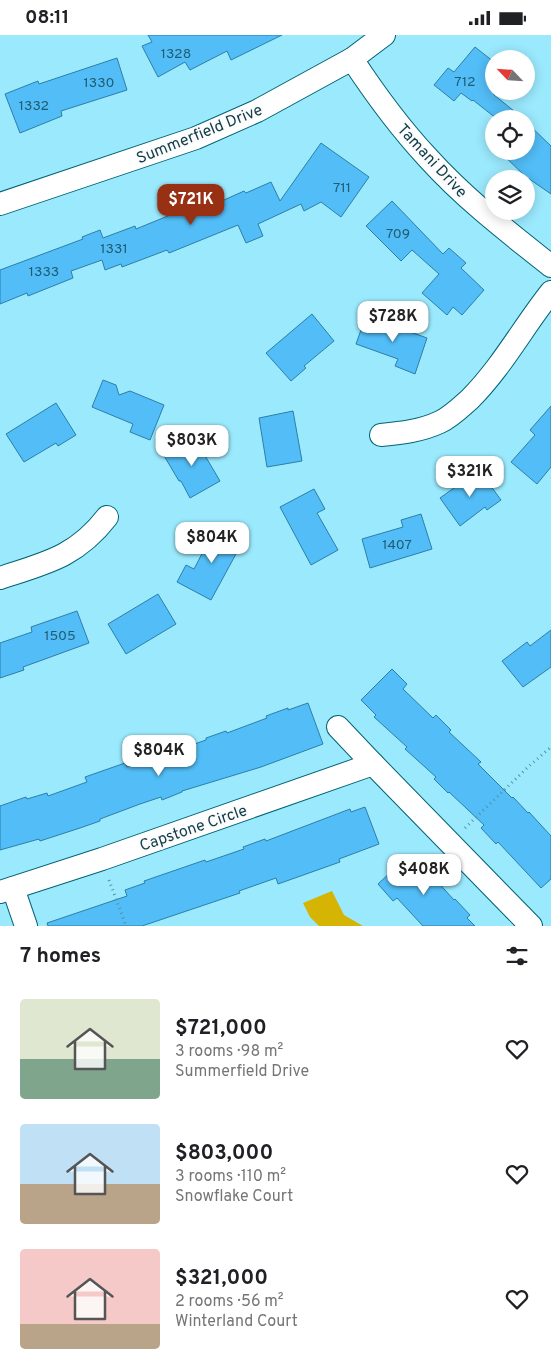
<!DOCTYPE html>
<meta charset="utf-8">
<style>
body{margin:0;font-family:Overpass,sans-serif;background:#f2f2f2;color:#202124;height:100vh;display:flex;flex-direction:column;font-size:19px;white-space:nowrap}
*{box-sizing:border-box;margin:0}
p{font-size:16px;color:#757577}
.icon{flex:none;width:28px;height:28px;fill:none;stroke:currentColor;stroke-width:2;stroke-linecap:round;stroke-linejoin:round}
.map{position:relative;height:891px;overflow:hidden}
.panel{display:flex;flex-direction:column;background:#fff;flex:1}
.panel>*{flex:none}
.needle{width:32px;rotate:295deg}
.tools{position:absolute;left:485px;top:15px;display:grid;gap:10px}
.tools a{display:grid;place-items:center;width:50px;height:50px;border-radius:50%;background:#fff;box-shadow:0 2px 12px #0003;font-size:25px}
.price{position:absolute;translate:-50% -42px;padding:0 11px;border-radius:10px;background:#fff;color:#222;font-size:16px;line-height:32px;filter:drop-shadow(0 1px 2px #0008)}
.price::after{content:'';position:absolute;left:50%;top:30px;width:15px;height:11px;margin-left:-8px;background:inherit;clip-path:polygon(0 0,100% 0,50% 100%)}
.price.selected{background:#983114;color:#fff}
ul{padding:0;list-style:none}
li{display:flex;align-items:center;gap:15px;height:125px;padding:0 20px}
li span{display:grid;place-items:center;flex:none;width:140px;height:100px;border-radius:5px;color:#555}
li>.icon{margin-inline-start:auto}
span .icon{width:60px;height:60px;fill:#fffc;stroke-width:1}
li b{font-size:21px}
h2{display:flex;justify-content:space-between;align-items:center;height:60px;padding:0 20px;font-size:21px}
.status{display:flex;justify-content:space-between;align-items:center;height:35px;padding:0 25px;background:#fff;direction:ltr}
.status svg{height:14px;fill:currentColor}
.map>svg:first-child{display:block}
.green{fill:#d5b404}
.building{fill:#52bdf6;stroke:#2d7fa9}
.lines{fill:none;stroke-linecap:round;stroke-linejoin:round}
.minor-casing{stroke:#006374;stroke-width:24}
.path{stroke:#5593a2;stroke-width:3;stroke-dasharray:1 4;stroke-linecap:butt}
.minor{stroke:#fff;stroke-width:22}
.labels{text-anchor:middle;stroke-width:4.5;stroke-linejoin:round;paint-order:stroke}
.number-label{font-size:14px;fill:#205d73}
.street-label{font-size:16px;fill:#103d47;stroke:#fcfcfc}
</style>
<div class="status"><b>08:11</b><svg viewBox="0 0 49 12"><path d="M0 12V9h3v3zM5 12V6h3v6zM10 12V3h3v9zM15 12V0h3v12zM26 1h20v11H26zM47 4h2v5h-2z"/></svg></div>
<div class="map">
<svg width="551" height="891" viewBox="0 0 551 891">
<rect width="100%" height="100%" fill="#9be9fd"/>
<polygon class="green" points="332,856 344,880 363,891 319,891 310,882 303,868"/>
<g class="building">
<polygon points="148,0 282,0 231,25 227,16 190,35 185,27 158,42 142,11 152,7"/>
<polygon points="475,12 494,27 494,60 524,84 497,84 473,65 472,66 461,58 454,66 434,50 448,33 454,37"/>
<polygon points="117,23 127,55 61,76 62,81 20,98 5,59 38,46 39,49"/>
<polygon points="526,87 551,111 551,159 525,141 499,116 526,116"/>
<polygon points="321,108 369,142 341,182 321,167 304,176 301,169 258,189 263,201 246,208 238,190 169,218 167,215 122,232 121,229 105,235 102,225 71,236 73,243 28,261 27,258 0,269 0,235 83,204 82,202 100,195 103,203 135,191 136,194 202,167 204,174 244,156 246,158 271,147 280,166"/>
<polygon points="392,166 443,219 449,213 466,228 461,233 484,255 462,280 453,272 447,280 422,258 439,239 412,215 401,226 366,191"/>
<polygon points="312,279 334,306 304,331 306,333 291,346 266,318"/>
<polygon points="366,281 427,303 415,339 395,331 398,324 356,309"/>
<polygon points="103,345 116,350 119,360 130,356 164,370 150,405 130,397 133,389 92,372"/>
<polygon points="56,368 76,400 58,411 56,408 24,427 6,399"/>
<polygon points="551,371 551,432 537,449 511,427 535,400 530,395"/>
<polygon points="293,376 302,426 267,432 259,383"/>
<polygon points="194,402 220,446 190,463 181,446 179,446 163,419"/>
<polygon points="479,435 501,465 487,475 485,472 460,491 440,463"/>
<polygon points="314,454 325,474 317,478 338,515 311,530 280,472"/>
<polygon points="421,479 432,514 370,533 362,504 403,492 401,485"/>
<polygon points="216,492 243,506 211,565 177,547 186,530 194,534"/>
<polygon points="158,559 176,589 126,619 108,589"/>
<polygon points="77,576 89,608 23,632 24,635 0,643 0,608 32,597 31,592"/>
<polygon points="551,595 551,632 523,652 502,626 527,607 530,611"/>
<polygon points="392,634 407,649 403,654 433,683 436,680 451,695 449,697 481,727 478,729 512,763 513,762 528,778 529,777 551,801 551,844 541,853 498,807 496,809 481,793 484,790 449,757 448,758 434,744 436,742 405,714 407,712 374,682 376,680 361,665"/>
<polygon points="308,668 323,709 261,732 182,756 182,757 162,765 161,762 140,769 100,784 100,786 80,793 40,806 39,804 0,815 0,771 26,762 27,764 47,758 48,761 87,747 85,742 125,728 127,732 148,725 149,728 187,714 186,712 206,705 206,703 226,696 227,698 267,683 266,681 288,673 288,675"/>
<polygon points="365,772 379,809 339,824 340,827 278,849 276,843 239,856 240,858 142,891 48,891 47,888 127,861 125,855 145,848 144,846 205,825 206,827 244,814 243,812 265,804 266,806 350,774 351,777"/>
<polygon points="409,820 424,836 426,834 454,865 455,864 470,880 467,883 475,891 423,891 397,863 393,866 378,849"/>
</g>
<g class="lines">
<g class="minor-casing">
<g id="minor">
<path d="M 352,24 C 375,59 400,93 428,123 C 465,164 508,197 551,231"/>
<polyline points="0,169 196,103 257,76 352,24 384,0"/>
<path d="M 381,400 C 401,398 421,396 440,387 C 451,382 461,372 470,364 C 502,332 523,292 551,257"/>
<path d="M 0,543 C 46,528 76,522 107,482"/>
<polyline points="338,692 373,729"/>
<polyline points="13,853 26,891"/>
<polyline points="0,857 102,824 373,729 531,891"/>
</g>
</g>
<g class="path">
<polyline points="465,793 528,732 551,712"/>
<polyline points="109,845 126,891"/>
</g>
<use href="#minor" class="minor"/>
</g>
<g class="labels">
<g class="number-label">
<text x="176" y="23">1328</text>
<text x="465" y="51">712</text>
<text x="99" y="52">1330</text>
<text x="34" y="75">1332</text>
<text x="342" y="157">711</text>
<text x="398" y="203">709</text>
<text x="114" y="218">1331</text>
<text x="44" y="241">1333</text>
<text x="397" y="514">1407</text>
<text x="60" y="605">1505</text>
</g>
<g class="street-label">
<text transform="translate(199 98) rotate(-22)" y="6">Summerfield Drive</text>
<text transform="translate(433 125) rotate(47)" y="6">Tamani Drive</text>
<text transform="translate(193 792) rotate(-19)" y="6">Capstone Circle</text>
</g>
</g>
</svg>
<div class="tools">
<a><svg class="needle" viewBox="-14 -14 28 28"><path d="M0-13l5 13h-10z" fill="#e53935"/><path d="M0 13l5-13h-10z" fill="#757577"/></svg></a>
<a><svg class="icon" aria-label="locate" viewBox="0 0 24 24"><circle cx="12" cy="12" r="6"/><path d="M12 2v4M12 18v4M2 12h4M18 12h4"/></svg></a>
<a><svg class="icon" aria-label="layers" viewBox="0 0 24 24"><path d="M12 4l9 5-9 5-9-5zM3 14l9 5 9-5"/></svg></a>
</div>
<b class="price selected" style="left:191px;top:191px">$721K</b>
<b class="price" style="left:393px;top:308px">$728K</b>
<b class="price" style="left:192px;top:432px">$803K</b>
<b class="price" style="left:470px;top:463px">$321K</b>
<b class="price" style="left:212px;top:529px">$804K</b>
<b class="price" style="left:159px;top:742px">$804K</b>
<b class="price" style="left:424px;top:861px">$408K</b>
</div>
<section class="panel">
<h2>7 homes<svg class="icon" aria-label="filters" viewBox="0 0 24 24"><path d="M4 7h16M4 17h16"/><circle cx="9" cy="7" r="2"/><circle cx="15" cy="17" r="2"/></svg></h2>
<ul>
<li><span style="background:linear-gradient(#dfe7d0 60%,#7fa58c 0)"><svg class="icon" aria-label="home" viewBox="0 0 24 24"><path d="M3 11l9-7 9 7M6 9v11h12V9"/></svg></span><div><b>$721,000</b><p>3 rooms · 98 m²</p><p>Summerfield Drive</p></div><svg class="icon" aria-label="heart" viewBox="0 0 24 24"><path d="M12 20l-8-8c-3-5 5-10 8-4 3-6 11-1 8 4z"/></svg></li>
<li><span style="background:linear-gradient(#bfe0f5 60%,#b9a48a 0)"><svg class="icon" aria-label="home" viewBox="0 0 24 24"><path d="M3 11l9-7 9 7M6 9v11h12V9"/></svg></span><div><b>$803,000</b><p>3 rooms · 110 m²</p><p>Snowflake Court</p></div><svg class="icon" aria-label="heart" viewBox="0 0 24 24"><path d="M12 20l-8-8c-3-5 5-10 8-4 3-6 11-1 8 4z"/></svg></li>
<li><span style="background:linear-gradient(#f6c9c9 75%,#b9a48a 0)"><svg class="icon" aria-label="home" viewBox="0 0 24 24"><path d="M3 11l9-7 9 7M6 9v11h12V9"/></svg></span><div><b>$321,000</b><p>2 rooms · 56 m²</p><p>Winterland Court</p></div><svg class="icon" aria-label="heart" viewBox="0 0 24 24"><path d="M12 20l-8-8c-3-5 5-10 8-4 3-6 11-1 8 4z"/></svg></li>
</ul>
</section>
